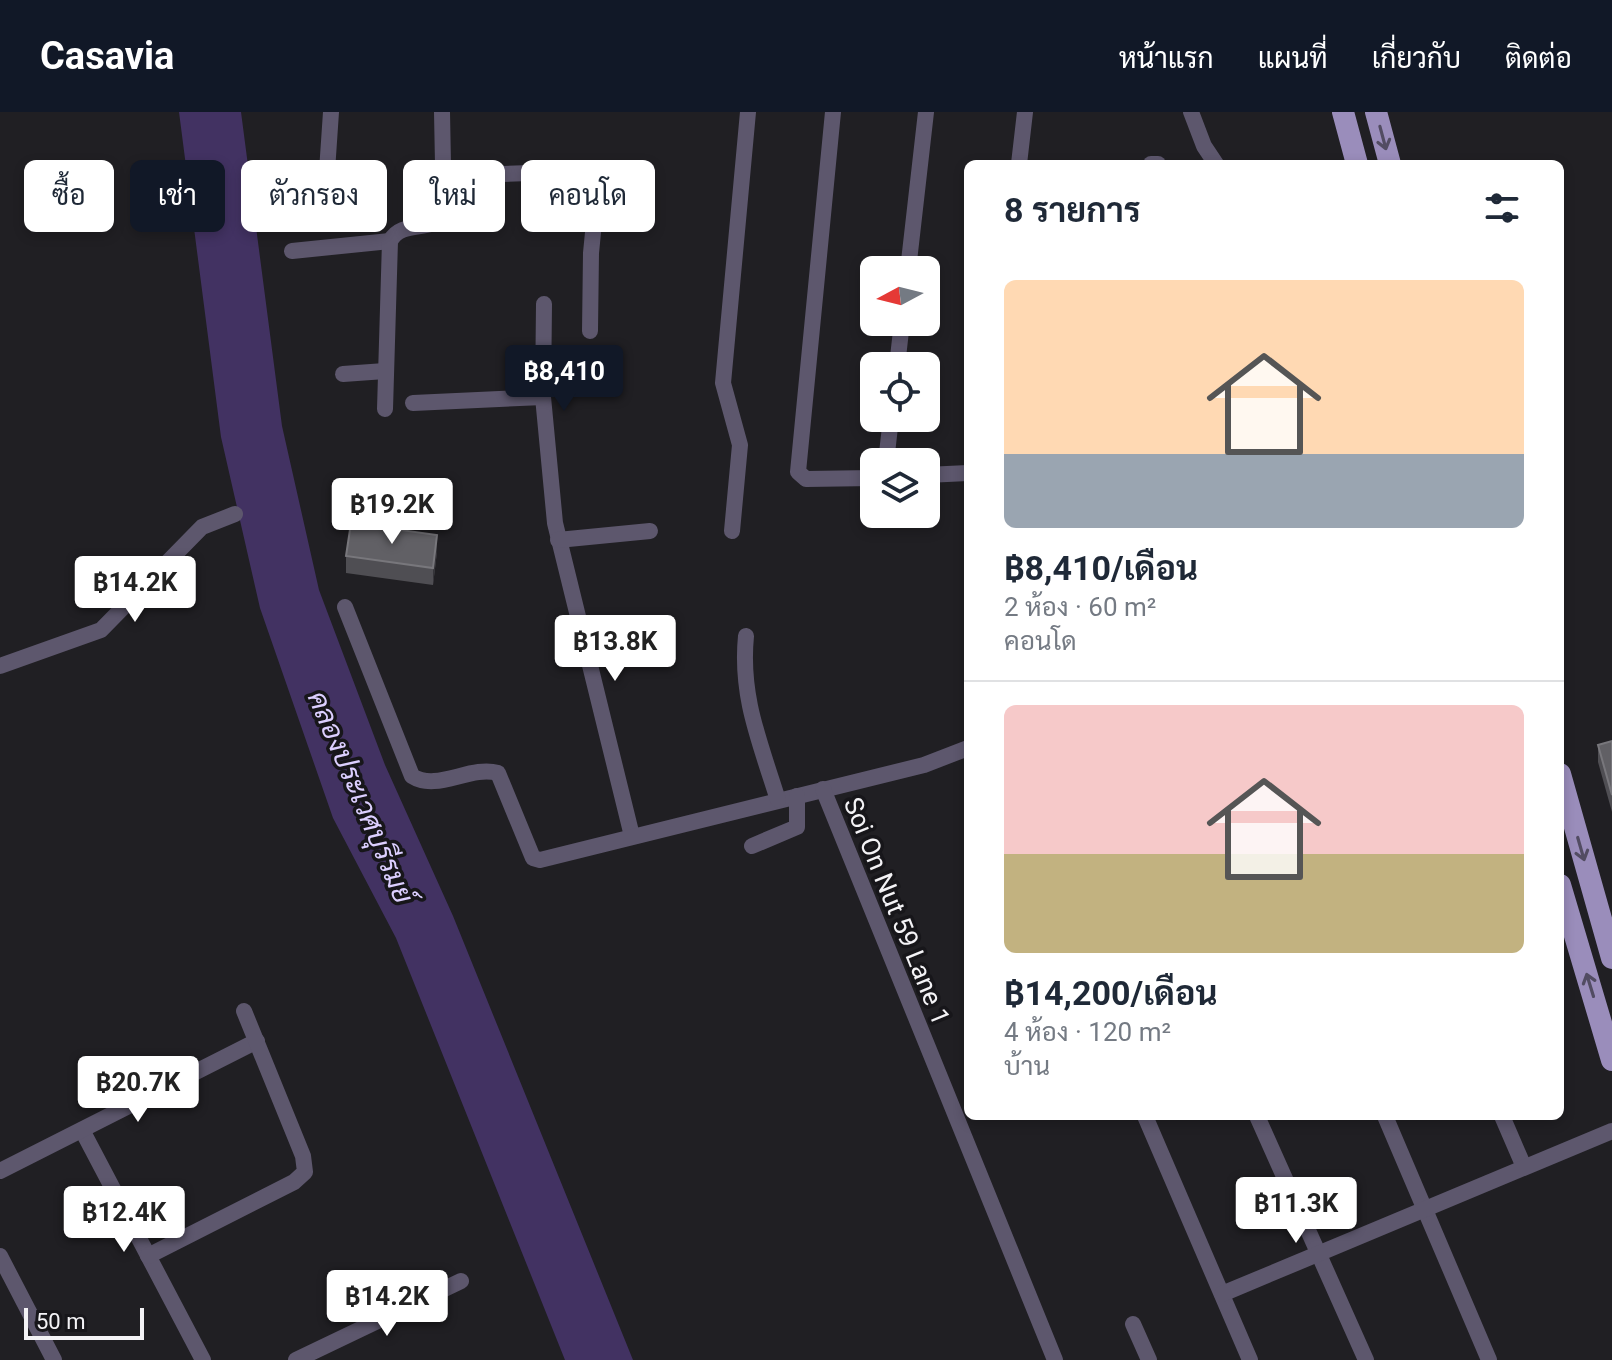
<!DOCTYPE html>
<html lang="th">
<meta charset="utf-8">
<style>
body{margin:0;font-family:Roboto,Sarabun,sans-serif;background:#f6f6f7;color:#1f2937;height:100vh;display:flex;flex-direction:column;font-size:30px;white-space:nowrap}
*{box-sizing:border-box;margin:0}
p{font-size:26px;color:#747a83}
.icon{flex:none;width:44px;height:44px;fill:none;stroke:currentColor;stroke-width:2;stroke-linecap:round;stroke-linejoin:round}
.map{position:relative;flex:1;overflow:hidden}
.panel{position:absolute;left:964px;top:48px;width:600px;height:960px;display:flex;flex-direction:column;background:#fff;border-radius:12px;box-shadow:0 4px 12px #0003}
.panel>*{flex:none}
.hud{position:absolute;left:24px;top:48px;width:760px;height:72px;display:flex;gap:16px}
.needle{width:52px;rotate:263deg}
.controls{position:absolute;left:860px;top:144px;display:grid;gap:16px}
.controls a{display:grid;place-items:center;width:80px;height:80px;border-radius:12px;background:#fff;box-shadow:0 4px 12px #0003;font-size:40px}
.scale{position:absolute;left:24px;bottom:20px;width:120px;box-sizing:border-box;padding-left:8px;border:4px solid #f4f3f6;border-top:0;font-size:22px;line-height:28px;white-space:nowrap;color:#f4f3f6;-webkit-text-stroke:6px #17161a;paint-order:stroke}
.price{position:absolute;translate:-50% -68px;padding:0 18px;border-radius:8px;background:#fff;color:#222;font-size:26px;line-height:52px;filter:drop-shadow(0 2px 4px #0008)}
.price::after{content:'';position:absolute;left:50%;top:48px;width:24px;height:18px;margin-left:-12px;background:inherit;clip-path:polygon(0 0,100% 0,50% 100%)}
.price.on{background:#111827;color:#fff}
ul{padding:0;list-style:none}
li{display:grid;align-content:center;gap:16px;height:424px;padding:0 40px}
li+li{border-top:2px solid #e0e1e3}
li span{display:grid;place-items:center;height:248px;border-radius:12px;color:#555}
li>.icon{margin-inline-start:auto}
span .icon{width:144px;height:144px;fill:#fffc;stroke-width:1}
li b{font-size:34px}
h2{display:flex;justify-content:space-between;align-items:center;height:96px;padding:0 40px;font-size:34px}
.tag{padding:0 28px;border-radius:12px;background:#fff;box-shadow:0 4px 12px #0003;font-size:28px;line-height:72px}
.tag.on{background:#111827;color:#fff}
header{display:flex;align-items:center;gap:48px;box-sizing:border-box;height:112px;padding:0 40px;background:#111827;color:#fff}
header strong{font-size:38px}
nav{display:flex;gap:44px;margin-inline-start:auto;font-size:28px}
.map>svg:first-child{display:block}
.water{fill:#423262}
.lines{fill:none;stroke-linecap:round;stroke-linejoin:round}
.minor{stroke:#5d576d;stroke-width:16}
.primary{stroke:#9a8dbb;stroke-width:22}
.wall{fill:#4f4e53}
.shaded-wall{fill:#353439}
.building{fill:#616065;stroke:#78777c;stroke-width:2}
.oneway{stroke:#524c62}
.labels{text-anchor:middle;stroke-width:7;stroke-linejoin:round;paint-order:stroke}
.street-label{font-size:26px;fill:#f4f3f6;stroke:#17161a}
.water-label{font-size:28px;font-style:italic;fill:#dccfff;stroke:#17161a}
</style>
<header>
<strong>Casavia</strong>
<nav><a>หน้าแรก</a><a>แผนที่</a><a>เกี่ยวกับ</a><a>ติดต่อ</a></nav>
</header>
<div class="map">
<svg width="1612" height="1248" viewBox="0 0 1612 1248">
<rect width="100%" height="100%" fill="#201f23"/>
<polygon class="water" points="179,0 241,0 282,314 319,478 385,653 453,804 633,1248 565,1248 396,826 333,706 260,496 221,325"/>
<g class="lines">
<g class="minor">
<polyline points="833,0 798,360 806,367 874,366"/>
<polyline points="1191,0 1204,34 1216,52"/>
<polyline points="1019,52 1025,0"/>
<polyline points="1151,52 1158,52"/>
<polyline points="327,59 331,0"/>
<polyline points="443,64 646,57"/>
<polyline points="292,139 390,129"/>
<polyline points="908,158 926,0"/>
<polyline points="544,192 543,285 555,411 632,724"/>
<polyline points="590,219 591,141 599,59"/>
<polyline points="897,254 902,210"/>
<polyline points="343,262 385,259"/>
<polyline points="413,291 543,285"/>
<path d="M 385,297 L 390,129 C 402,108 428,120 444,105 L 442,0"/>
<polyline points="886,350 891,306"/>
<polyline points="926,363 968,361"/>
<polyline points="732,419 740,333 723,271 748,0"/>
<polyline points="558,428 650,419"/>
<path d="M 345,495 L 412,664 C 437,680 470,653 498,661 L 533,746 L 540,748 L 924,653 L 968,636"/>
<path d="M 746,524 C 740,585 760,630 778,688"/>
<polyline points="0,554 101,518 202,415 235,402"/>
<polyline points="823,677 1055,1248"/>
<polyline points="752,734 797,715 797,684"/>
<polyline points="1145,1004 1250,1248"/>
<polyline points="1257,1004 1366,1248"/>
<polyline points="1385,1004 1489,1248"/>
<polyline points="1502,1004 1524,1055"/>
<polyline points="82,1018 203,1248"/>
<polyline points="0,1059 257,929"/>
<polyline points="0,1144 54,1248"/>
<polyline points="148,1144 294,1070 305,1060 303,1044 244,899"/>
<polyline points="1222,1182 1612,1019"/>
<polyline points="1133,1212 1149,1248"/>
<polyline points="296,1248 461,1169"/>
</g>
<g class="primary">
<polyline points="1343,0 1357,52"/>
<polyline points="1376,0 1390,52"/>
<polyline points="1560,662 1612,846"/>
<polyline points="1560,773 1612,948"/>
</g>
</g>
<g class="wall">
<polygon points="437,440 433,473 346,461 346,444"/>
<polygon points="1612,629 1612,700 1598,650 1598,633"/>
</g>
<polygon class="shaded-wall" points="437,423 437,440 433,473 433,456"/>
<g class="building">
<polygon points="351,411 437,423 433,456 346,444"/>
<polygon points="1612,629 1612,683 1598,633"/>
</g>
<defs><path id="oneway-shaft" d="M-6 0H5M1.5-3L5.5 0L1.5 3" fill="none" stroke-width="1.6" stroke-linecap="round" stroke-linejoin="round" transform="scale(2)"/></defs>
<g class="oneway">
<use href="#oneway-shaft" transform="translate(1383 26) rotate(75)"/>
<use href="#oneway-shaft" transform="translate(1581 737) rotate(74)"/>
<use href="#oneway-shaft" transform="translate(1590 873) rotate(-107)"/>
</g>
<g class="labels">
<g class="street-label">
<text transform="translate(897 799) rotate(68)" y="9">Soi On Nut 59 Lane 1</text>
</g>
<g class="water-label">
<text transform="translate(361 685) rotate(67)" y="10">คลองประเวศบุรีรมย์</text>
</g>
</g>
</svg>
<div class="controls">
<a><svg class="needle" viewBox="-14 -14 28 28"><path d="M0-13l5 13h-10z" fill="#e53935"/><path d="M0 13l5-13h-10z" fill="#747a83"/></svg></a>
<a><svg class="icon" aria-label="locate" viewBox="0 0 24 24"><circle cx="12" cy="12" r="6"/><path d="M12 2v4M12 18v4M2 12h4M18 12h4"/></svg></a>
<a><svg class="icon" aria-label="layers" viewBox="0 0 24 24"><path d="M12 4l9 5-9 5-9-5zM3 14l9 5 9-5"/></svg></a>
</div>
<div class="scale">50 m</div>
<b class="price on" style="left:564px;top:301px">฿8,410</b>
<b class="price" style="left:392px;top:434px">฿19.2K</b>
<b class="price" style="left:135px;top:512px">฿14.2K</b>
<b class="price" style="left:615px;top:571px">฿13.8K</b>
<b class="price" style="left:138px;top:1012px">฿20.7K</b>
<b class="price" style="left:1296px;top:1133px">฿11.3K</b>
<b class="price" style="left:124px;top:1142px">฿12.4K</b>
<b class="price" style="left:387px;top:1226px">฿14.2K</b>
<div class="hud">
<a class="tag">ซื้อ</a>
<a class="tag on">เช่า</a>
<a class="tag">ตัวกรอง</a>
<a class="tag">ใหม่</a>
<a class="tag">คอนโด</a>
</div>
<section class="panel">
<h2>8 รายการ<svg class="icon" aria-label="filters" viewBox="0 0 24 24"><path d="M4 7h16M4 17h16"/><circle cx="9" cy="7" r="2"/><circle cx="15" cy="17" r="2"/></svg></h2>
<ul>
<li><span style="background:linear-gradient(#ffd9b3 70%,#9aa5b1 0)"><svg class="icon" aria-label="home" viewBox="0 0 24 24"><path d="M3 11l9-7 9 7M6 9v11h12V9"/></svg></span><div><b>฿8,410/เดือน</b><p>2 ห้อง · 60 m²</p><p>คอนโด</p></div></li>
<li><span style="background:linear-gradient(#f6c9c9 60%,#c2b280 0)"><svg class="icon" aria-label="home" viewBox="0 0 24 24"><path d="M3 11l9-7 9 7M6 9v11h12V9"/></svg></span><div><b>฿14,200/เดือน</b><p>4 ห้อง · 120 m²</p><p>บ้าน</p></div></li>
</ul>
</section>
</div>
